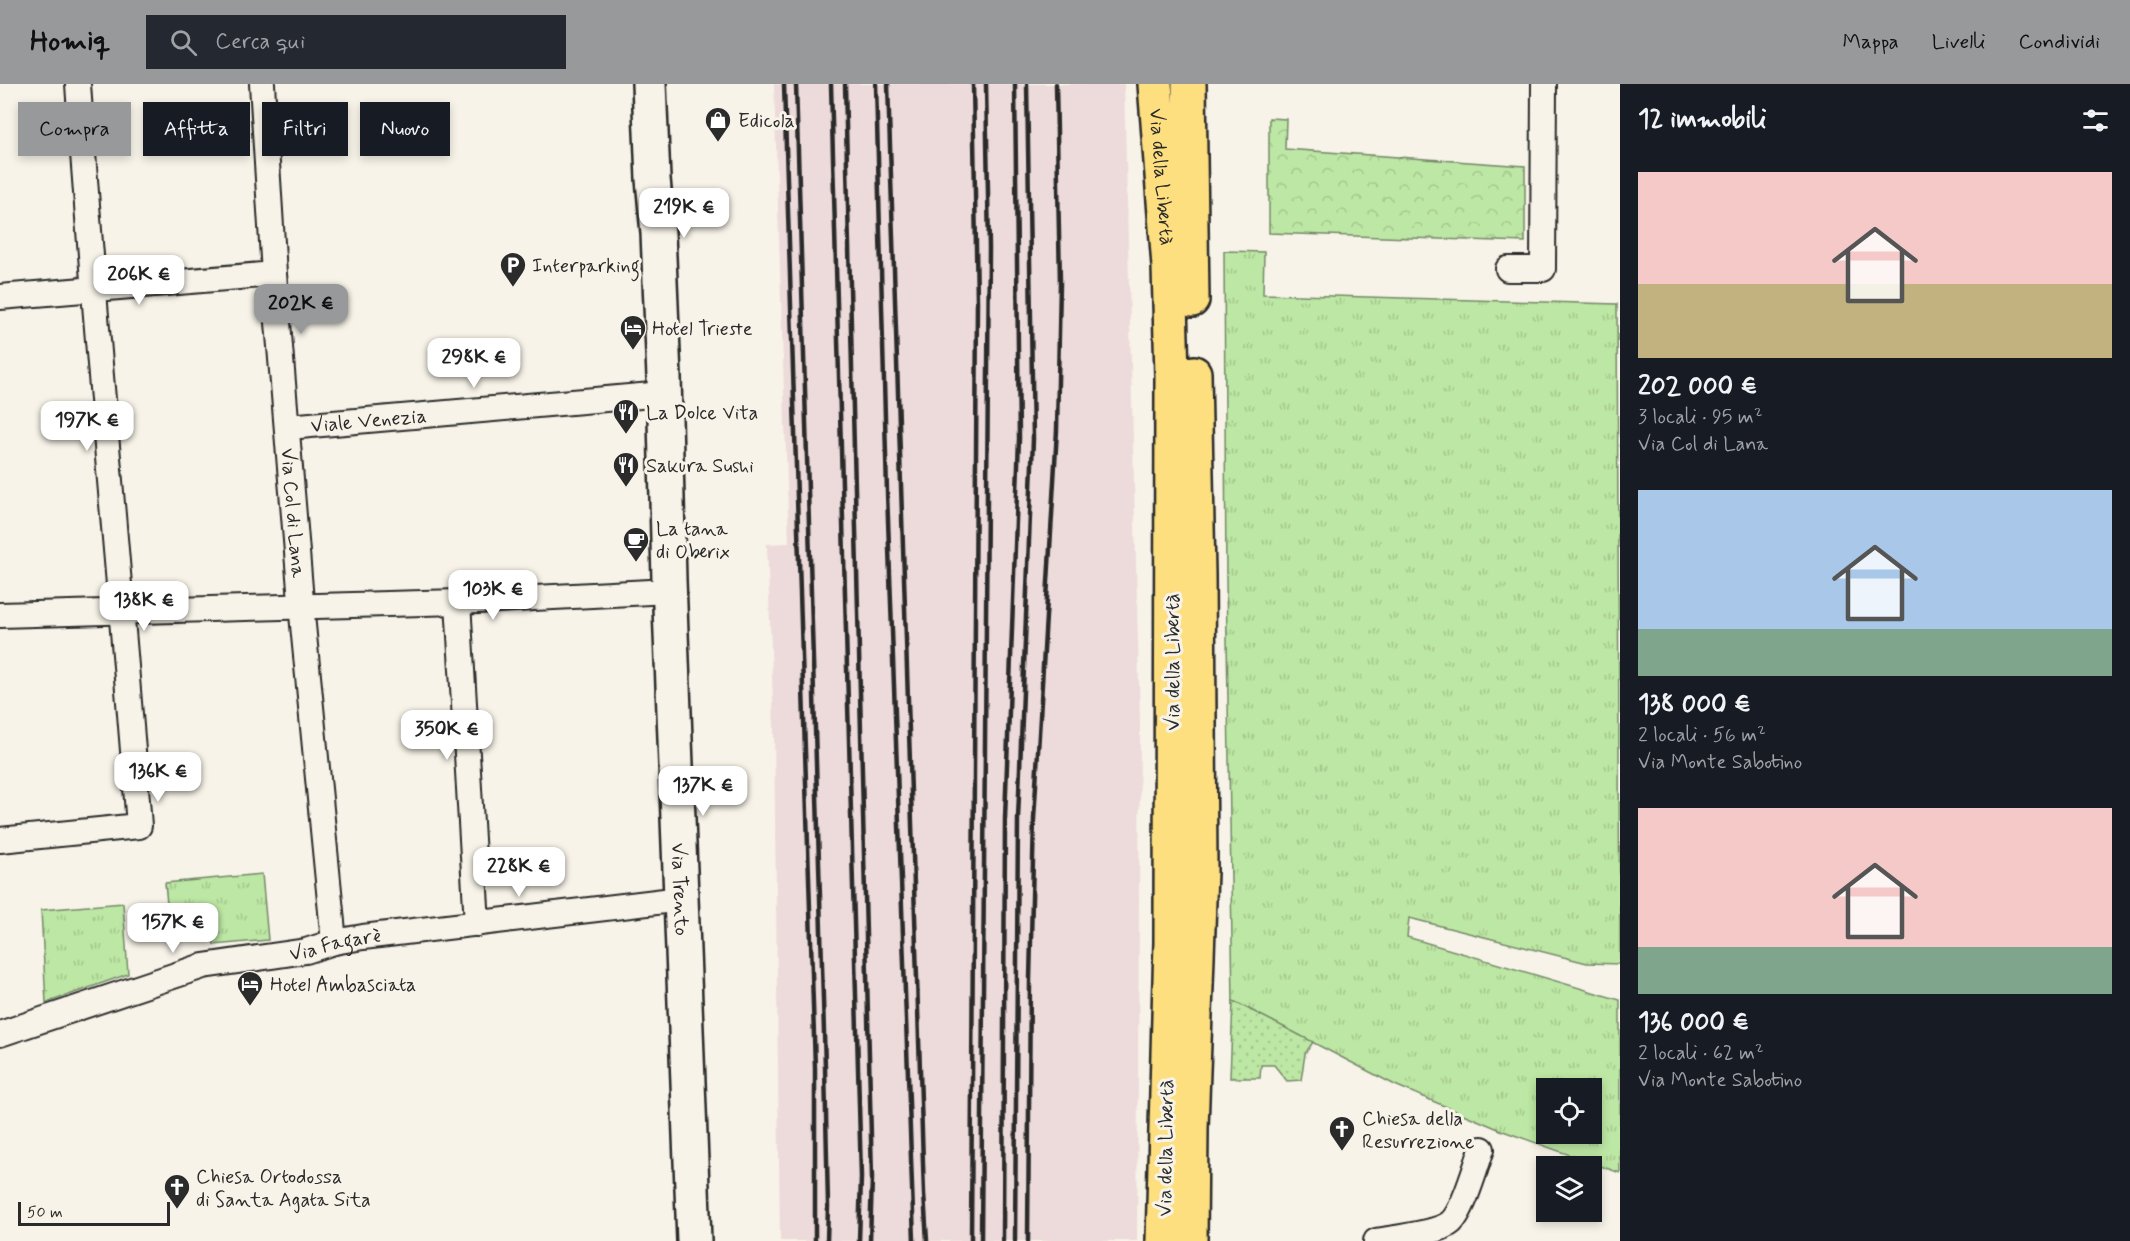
<!DOCTYPE html>
<html lang="it">
<meta charset="utf-8">
<style>
body{margin:0;font-family:Mynerve,sans-serif;background:#242831;color:#f1f3f6;height:100vh;display:flex;flex-direction:column;font-size:22px;white-space:nowrap}
*{box-sizing:border-box;margin:0}
p{font-size:20px;color:#9ea1a6}
.icon{flex:none;width:33px;height:33px;fill:none;stroke:currentColor;stroke-width:2;stroke-linecap:round;stroke-linejoin:round}
.map{position:relative;flex:1;overflow:hidden}
.sheet{display:flex;flex-direction:column;background:#171b24;width:510px}
.sheet>*{flex:none}
.banner{position:absolute;left:18px;top:18px;width:570px;height:54px;display:flex;gap:12px}
.fabs{position:absolute;left:1536px;top:994px;display:grid;gap:12px}
.fabs a{display:grid;place-items:center;width:66px;height:66px;border-radius:0px;background:#171b24;box-shadow:0 3px 9px #0003;font-size:30px}
.scale{position:absolute;left:18px;bottom:15px;width:152px;box-sizing:border-box;padding-left:6px;border:3px solid #2b2b2b;border-top:0;font-size:16px;line-height:21px;white-space:nowrap;color:#2b2b2b;-webkit-text-stroke:4px #f7f3e8;paint-order:stroke}
.price{position:absolute;translate:-50% -51px;padding:0 14px;border-radius:12px;background:#fff;color:#222;font-size:20px;line-height:39px;filter:drop-shadow(0 2px 3px #0008)}
.price::after{content:'';position:absolute;left:50%;top:36px;width:18px;height:14px;margin-left:-9px;background:inherit;clip-path:polygon(0 0,100% 0,50% 100%)}
.price.selected{background:#98999b;color:#111}
ul{padding:0;list-style:none}
li{display:grid;align-content:center;gap:12px;height:318px;padding:0 18px}
li span{display:grid;place-items:center;height:186px;border-radius:0px;color:#555}
li>.icon{margin-inline-start:auto}
span .icon{width:108px;height:108px;fill:#fffc;stroke-width:1}
li b{font-size:26px}
h2{display:flex;justify-content:space-between;align-items:center;height:72px;padding:0 18px;font-size:26px}
.tag{padding:0 21px;border-radius:0px;background:#171b24;box-shadow:0 3px 9px #0003;font-size:21px;line-height:54px}
.tag.selected{background:#98999b;color:#111}
header{display:flex;align-items:center;gap:36px;box-sizing:border-box;height:84px;padding:0 30px;background:#98999b;color:#111}
header strong{font-size:28px}
nav{display:flex;gap:33px;margin-inline-start:auto;font-size:21px}
.search{width:420px;height:54px;background:#242831;display:flex;align-items:center;gap:15px;box-sizing:border-box;padding:0 21px;border-radius:0px;color:#9ea1a6;font-size:22px}
main{display:flex;flex:1;min-height:0}
.map>svg:first-child{display:block}
.built{fill:#eddada}
.grass{fill:url(#grass-tufts);stroke:#748968;stroke-width:1.5;fill-rule:evenodd}
.forest{fill:url(#forest-crowns);stroke:#748968;stroke-width:1.5}
.garden{fill:url(#garden-dots);stroke:#748968;stroke-width:1.5}
.lines{fill:none;stroke-linecap:round;stroke-linejoin:round}
.street-casing{stroke:#2b2b2b;stroke-width:28}
.secondary-casing{stroke:#2b2b2b;stroke-width:38}
.highway-casing{stroke:#2b2b2b;stroke-width:38}
.street{stroke:#f7f3e8;stroke-width:24}
.secondary{stroke:#f7f3e8;stroke-width:33}
.highway{stroke:#fddf80;stroke-width:33}
.rail{stroke:#2b2b2b;stroke-width:4.5}
.labels{text-anchor:middle;stroke-width:6;stroke-linejoin:round;paint-order:stroke}
.poi-label{font-size:20px;fill:#2b2b2b;stroke:#f7f3e8;text-anchor:start}
.street-label{font-size:20px;fill:#2b2b2b;stroke:#f7f3e8}
</style>
<header>
<strong>Homiq</strong>
<div class="search"><svg class="icon" aria-label="search" viewBox="0 0 24 24"><circle cx="10" cy="10" r="6"/><path d="M15 15l6 6"/></svg>Cerca qui</div>
<nav><a>Mappa</a><a>Livelli</a><a>Condividi</a></nav>
</header>
<main>
<div class="map">
<svg width="1620" height="1157" viewBox="0 0 1620 1157">
<defs>
<pattern id="grass-tufts" width="24" height="20" patternUnits="userSpaceOnUse" patternTransform="scale(1.5)"><rect width="24" height="20" fill="#bde7a4"/><path d="M3 7l-1-3M5 7V3M7 7l1-3M15 17l-1-3M17 17v-4M19 17l1-3" fill="none" stroke="#a3c68d"/></pattern>
<pattern id="forest-crowns" width="20" height="18" patternUnits="userSpaceOnUse" patternTransform="scale(1.5)"><rect width="20" height="18" fill="#bde7a4"/><path d="M2 6a3 3 0 1 1 6 0M12 15a3 3 0 1 1 6 0" fill="none" stroke="#a3c68d"/></pattern>
<pattern id="garden-dots" width="8" height="8" patternUnits="userSpaceOnUse" patternTransform="scale(1.5)"><rect width="8" height="8" fill="#bde7a4"/><path d="M2 2h.1M6 6h.1" fill="none" stroke="#a3c68d" stroke-width="1.8" stroke-linecap="round"/></pattern>
</defs>
<rect width="100%" height="100%" fill="#f7f3e8"/>
<filter id="ink" filterUnits="userSpaceOnUse"><feTurbulence type="fractalNoise" baseFrequency=".0167" numOctaves="2"/><feDisplacementMap in="SourceGraphic" scale="12" xChannelSelector="R" yChannelSelector="G"/><feConvolveMatrix kernelMatrix="1 2 1 2 8 2 1 2 1" color-interpolation-filters="sRGB"/></filter>
<g filter="url(#ink)">
<polygon class="built" points="774,0 1124,0 1140,640 1137,1157 780,1157 774,643 767,460 789,459"/>
<g class="grass">
<path d="M 1224,167 L 1264,168 L 1263,210 L 1617,220 L 1620,880 L 1587,879 L 1409,834 L 1407,853 L 1620,916 L 1620,1089 L 1503,1047 L 1395,1001 L 1233,917 L 1226,494 ZM 1546,1005 L 1592,1005 L 1592,1050 L 1546,1050 Z"/>
<polygon points="262,790 268,856 214,861 211,826 168,830 165,799"/>
<polygon points="123,819 128,890 46,919 41,826"/>
</g>
<polygon class="forest" points="1269,34 1286,35 1285,65 1525,82 1525,158 1269,149"/>
<polygon class="garden" points="1233,917 1313,958 1305,970 1301,996 1287,997 1274,981 1261,981 1260,994 1230,994"/>
<g class="lines">
<g class="street-casing">
<g id="street">
<path id="s1" d="M 262,0 L 274,190 L 303,541 L 334,858"/>
<polyline points="1508,185 1543,185 1544,0"/>
<polyline points="0,213 274,190"/>
<path id="s2" d="M 288,343 L 663,310"/>
<polyline points="458,518 477,840"/>
<polyline points="0,531 458,518 669,507"/>
<path d="M 0,756 L 139,742 C 120,494 95,248 78,0"/>
<path id="s3" d="M 0,950 L 203,882 L 306,867 L 334,858 L 363,853 L 681,815"/>
<path d="M 1376,1157 C 1393,1154 1438,1149 1450,1139 C 1463,1129 1476,1082 1482,1065"/>
</g>
</g>
<g class="secondary-casing">
<g id="secondary">
<path id="s4" d="M 649,0 L 653,95 L 658,149 L 664,293 L 669,496 L 694,1157"/>
</g>
</g>
<g class="highway-casing">
<g id="highway">
<path id="s5" d="M 1155,0 L 1169,182 L 1172,292 L 1171,858 L 1163,1157"/>
<polyline points="1189,0 1192,216"/>
<polyline points="1190,1157 1191,1044 1200,787 1198,491 1194,289"/>
</g>
</g>
<use href="#street" class="street"/>
<use href="#secondary" class="secondary"/>
<use href="#highway" class="highway"/>
<g class="rail">
<polyline points="784,0 815,984 815,1157"/>
<polyline points="796,0 825,983 828,1122 827,1157"/>
<polyline points="831,0 861,1093 859,1157"/>
<polyline points="845,0 872,1094 870,1157"/>
<polyline points="876,0 887,408 914,1157"/>
<polyline points="888,0 924,1110 927,1157"/>
<polyline points="971,1157 977,217 973,0"/>
<polyline points="981,1157 989,164 986,0"/>
<polyline points="1003,1157 1005,735 1019,354 1015,0"/>
<polyline points="1015,1157 1018,735 1033,355 1027,0"/>
<polyline points="1028,1157 1030,895 1034,735 1057,346 1060,199 1056,0"/>
</g>
</g>
</g>
<defs>
<g id="shop-pin" transform="scale(1.35)"><path d="M0 17L-7.5 6A9.5 9.5 0 1 1 7.5 6Z" fill="#2b2b2b" stroke="#f7f3e8"/><path d="M-5-2.5h2.3a2.7 3.5 0 0 1 5.4 0H5L5.5 6h-11ZM-1.5-2.5h3a1.5 2.3 0 0 0-3 0Z" fill="#fff"/></g>
<g id="parking-pin" transform="scale(1.35)"><path d="M0 17L-7.5 6A9.5 9.5 0 1 1 7.5 6Z" fill="#2b2b2b" stroke="#f7f3e8"/><path d="M-3.5-5.5H1a3.5 3.5 0 0 1 0 7H-1V5.5H-3.5ZM-1-3.4V-.6H.8a1.4 1.4 0 0 0 0-2.8Z" fill="#fff"/></g>
<g id="hotel-pin" transform="scale(1.35)"><path d="M0 17L-7.5 6A9.5 9.5 0 1 1 7.5 6Z" fill="#2b2b2b" stroke="#f7f3e8"/><path d="M-6-4.5h1.5V1H6V5H4.5V3h-9V5H-6ZM-4 0a1.8 1.8 0 1 1 3.6 0ZM.5 0V-2.5h3Q6-2.5 6 0Z" fill="#fff"/></g>
<g id="restaurant-pin" transform="scale(1.35)"><path d="M0 17L-7.5 6A9.5 9.5 0 1 1 7.5 6Z" fill="#2b2b2b" stroke="#f7f3e8"/><path d="M-5-6h1v4h1v-4h1v4h1v-4h1v5L-1.5 .5V6h-2V.5L-5-1ZM5-6V6H3V1.5H1.5Q1.5-4 5-6Z" fill="#fff"/></g>
<g id="cafe-pin" transform="scale(1.35)"><path d="M0 17L-7.5 6A9.5 9.5 0 1 1 7.5 6Z" fill="#2b2b2b" stroke="#f7f3e8"/><path d="M-5.5-4.5H6V0H3Q3 3.5 0 3.5H-2.5Q-5.5 3.5-5.5 0ZM3-3.2v2h1.7v-2ZM-6 4.5H4V6H-6Z" fill="#fff"/></g>
<g id="church-pin" transform="scale(1.35)"><path d="M0 17L-7.5 6A9.5 9.5 0 1 1 7.5 6Z" fill="#2b2b2b" stroke="#f7f3e8"/><path d="M-1.2-6h2.4v3.5h3.3v2.4h-3.3V6h-2.4V-.1h-3.3v-2.4h3.3Z" fill="#fff"/></g>
</defs>
<g fill-rule="evenodd">
<use href="#shop-pin" x="718" y="36"/>
<use href="#parking-pin" x="513" y="181"/>
<use href="#hotel-pin" x="633" y="244"/>
<use href="#restaurant-pin" x="626" y="328"/>
<use href="#restaurant-pin" x="626" y="381"/>
<use href="#cafe-pin" x="636" y="456"/>
<use href="#hotel-pin" x="250" y="900"/>
<use href="#church-pin" x="1342" y="1045"/>
<use href="#church-pin" x="177" y="1103"/>
</g>
<g class="labels">
<g class="poi-label">
<text x="738" y="43">Edicola</text>
<text x="532" y="188">Interparking</text>
<text x="652" y="251">Hotel Trieste</text>
<text x="646" y="335">La Dolce Vita</text>
<text x="646" y="388">Sakura Sushi</text>
<text x="656" y="451">La tana<tspan x="656" dy="23">di Oberix</tspan></text>
<text x="270" y="907">Hotel Ambasciata</text>
<text x="1362" y="1041">Chiesa della<tspan x="1362" dy="23">Resurrezione</tspan></text>
<text x="196" y="1099">Chiesa Ortodossa<tspan x="196" dy="23">di Santa Agata Sita</tspan></text>
</g>
<g class="street-label">
<text dy="7" stroke="none"><textPath href="#s5" startOffset="93">Via della Libertà</textPath></text>
<text dy="7" stroke="none"><textPath href="#s2" startOffset="81">Viale Venezia</textPath></text>
<text dy="7" stroke="none"><textPath href="#s1" startOffset="430">Via Col di Lana</textPath></text>
<text transform="translate(1172 578) rotate(-90)" y="7">Via della Libertà</text>
<text dy="7" stroke="none"><textPath href="#s4" startOffset="806">Via Trento</textPath></text>
<text dy="7" stroke="none"><textPath href="#s3" startOffset="348">Via Fagarè</textPath></text>
<text transform="translate(1165 1064) rotate(-89)" y="7">Via della Libertà</text>
</g>
</g>
</svg>
<div class="fabs">
<a><svg class="icon" aria-label="locate" viewBox="0 0 24 24"><circle cx="12" cy="12" r="6"/><path d="M12 2v4M12 18v4M2 12h4M18 12h4"/></svg></a>
<a><svg class="icon" aria-label="layers" viewBox="0 0 24 24"><path d="M12 4l9 5-9 5-9-5zM3 14l9 5 9-5"/></svg></a>
</div>
<div class="scale">50 m</div>
<b class="price" style="left:684px;top:155px">219K €</b>
<b class="price" style="left:139px;top:222px">206K €</b>
<b class="price selected" style="left:301px;top:251px">202K €</b>
<b class="price" style="left:474px;top:305px">298K €</b>
<b class="price" style="left:87px;top:368px">197K €</b>
<b class="price" style="left:493px;top:537px">103K €</b>
<b class="price" style="left:144px;top:548px">138K €</b>
<b class="price" style="left:447px;top:677px">350K €</b>
<b class="price" style="left:158px;top:719px">136K €</b>
<b class="price" style="left:703px;top:733px">137K €</b>
<b class="price" style="left:519px;top:814px">228K €</b>
<b class="price" style="left:173px;top:870px">157K €</b>
<div class="banner">
<a class="tag selected">Compra</a>
<a class="tag">Affitta</a>
<a class="tag">Filtri</a>
<a class="tag">Nuovo</a>
</div>
</div>
<section class="sheet">
<h2>12 immobili<svg class="icon" aria-label="filters" viewBox="0 0 24 24"><path d="M4 7h16M4 17h16"/><circle cx="9" cy="7" r="2"/><circle cx="15" cy="17" r="2"/></svg></h2>
<ul>
<li><span style="background:linear-gradient(#f6c9c9 60%,#c2b280 0)"><svg class="icon" aria-label="home" viewBox="0 0 24 24"><path d="M3 11l9-7 9 7M6 9v11h12V9"/></svg></span><div><b>202 000 €</b><p>3 locali · 95 m²</p><p>Via Col di Lana</p></div></li>
<li><span style="background:linear-gradient(#a9c7e8 75%,#7fa58c 0)"><svg class="icon" aria-label="home" viewBox="0 0 24 24"><path d="M3 11l9-7 9 7M6 9v11h12V9"/></svg></span><div><b>138 000 €</b><p>2 locali · 56 m²</p><p>Via Monte Sabotino</p></div></li>
<li><span style="background:linear-gradient(#f6c9c9 75%,#7fa58c 0)"><svg class="icon" aria-label="home" viewBox="0 0 24 24"><path d="M3 11l9-7 9 7M6 9v11h12V9"/></svg></span><div><b>136 000 €</b><p>2 locali · 62 m²</p><p>Via Monte Sabotino</p></div></li>
</ul>
</section>
</main>
